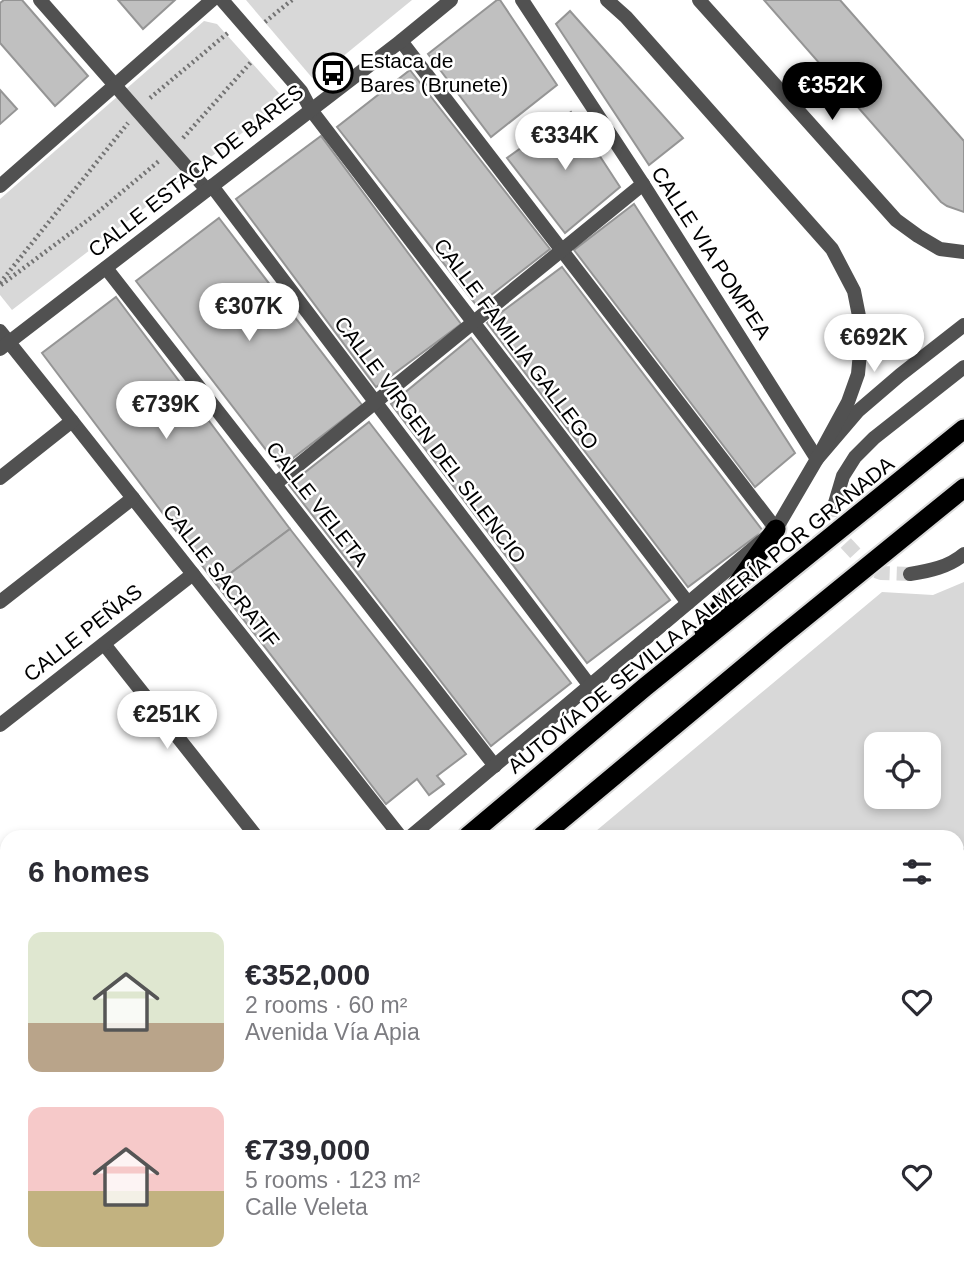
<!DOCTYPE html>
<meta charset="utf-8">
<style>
body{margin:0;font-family:Helvetica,sans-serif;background:#f7f7f7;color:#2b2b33;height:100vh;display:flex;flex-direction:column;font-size:26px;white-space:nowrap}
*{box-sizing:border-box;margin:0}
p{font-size:23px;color:#7c7c81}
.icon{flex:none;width:38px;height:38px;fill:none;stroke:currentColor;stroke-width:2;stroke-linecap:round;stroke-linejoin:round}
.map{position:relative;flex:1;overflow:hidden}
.sheet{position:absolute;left:0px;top:830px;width:964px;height:450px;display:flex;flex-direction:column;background:#fff;border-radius:21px 21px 0 0;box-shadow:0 4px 10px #0003}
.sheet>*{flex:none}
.fabs{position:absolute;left:864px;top:732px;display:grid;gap:14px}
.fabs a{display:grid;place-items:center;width:77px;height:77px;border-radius:14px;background:#fff;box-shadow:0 4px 10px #0003;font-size:35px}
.price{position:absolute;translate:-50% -60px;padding:0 16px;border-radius:24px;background:#fff;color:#222;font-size:23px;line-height:46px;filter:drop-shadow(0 2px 4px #0008)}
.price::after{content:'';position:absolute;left:50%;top:42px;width:21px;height:16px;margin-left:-10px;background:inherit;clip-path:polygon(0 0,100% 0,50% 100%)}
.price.selected{background:#000;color:#fff}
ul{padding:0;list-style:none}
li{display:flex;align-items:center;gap:21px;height:175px;padding:0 28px}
li span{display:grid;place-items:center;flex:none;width:196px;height:140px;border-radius:14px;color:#555}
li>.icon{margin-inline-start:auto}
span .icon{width:84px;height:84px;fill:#fffc;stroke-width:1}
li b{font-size:30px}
h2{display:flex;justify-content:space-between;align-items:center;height:84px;padding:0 28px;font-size:30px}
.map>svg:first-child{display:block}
.green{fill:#d8d8d8;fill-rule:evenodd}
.building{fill:#c0c0c0;stroke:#959595;stroke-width:2}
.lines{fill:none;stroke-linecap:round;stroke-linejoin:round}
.minor-tunnel{stroke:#d9d9d9;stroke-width:14;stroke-dasharray:14 7;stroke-linecap:butt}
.trunk-casing{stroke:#dbdbdb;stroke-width:23}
.path{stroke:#737373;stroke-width:4.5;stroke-dasharray:2 3.5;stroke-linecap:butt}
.service{stroke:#515151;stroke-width:14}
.pedestrian{stroke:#515151;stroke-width:14}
.minor{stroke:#515151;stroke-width:14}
.tertiary{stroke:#515151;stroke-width:14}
.trunk{stroke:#000;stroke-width:19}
.labels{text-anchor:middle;stroke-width:5;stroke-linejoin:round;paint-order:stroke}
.poi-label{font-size:21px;fill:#000;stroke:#fff;text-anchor:start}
.street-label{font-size:21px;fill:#000;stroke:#fff}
</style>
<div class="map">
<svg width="964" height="1278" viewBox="0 0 964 1278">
<rect width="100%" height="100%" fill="#fff"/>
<g class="green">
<polygon points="246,0 412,0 314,80"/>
<polygon points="204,21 217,24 285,100 12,310 0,295 0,199"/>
<path d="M 964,582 L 964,871 L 957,876 L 957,836 L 590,836 L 882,592 L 933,595 ZM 877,744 L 929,744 L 929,796 L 877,796 Z"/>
<polygon points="23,1272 83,1272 75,1278 12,1278"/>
</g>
<g class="building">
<polygon points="4,0 22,0 88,76 55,106 0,43 0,3"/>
<polygon points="118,0 175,0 143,29"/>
<polygon points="497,0 500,0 557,85 491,137 428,54"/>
<polygon points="764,0 840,0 964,141 964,212 947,206 941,202"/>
<polygon points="570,11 683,138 649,165 556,24"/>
<polygon points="410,70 550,249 477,306 337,127"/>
<polygon points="0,90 17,109 0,124"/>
<polygon points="571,112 620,187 565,233 507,158"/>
<polygon points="321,136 461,324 376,387 236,199"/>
<polygon points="634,204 795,453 755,487 574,250"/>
<polygon points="219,218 362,405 280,468 136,281"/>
<polygon points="562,267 763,531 688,587 487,323"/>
<polygon points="116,297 290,529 216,584 42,353"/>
<polygon points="471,338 670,600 587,663 391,404"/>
<polygon points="369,422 571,683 491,746 289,485"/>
<polygon points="290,529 466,754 437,776 444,784 429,795 417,779 386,804 216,584"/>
<polygon points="964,1210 964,1253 957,1245 957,1230 962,1226 957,1221 957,1216"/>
<polygon points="471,1272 577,1272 579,1278 473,1278"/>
<polygon points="588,1272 615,1272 617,1278 590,1278"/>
</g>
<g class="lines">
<polyline class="minor-tunnel" points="835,503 836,518 844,541 870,569 881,573 910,574"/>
<g class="trunk-casing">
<g id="trunk">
<polyline points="704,631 776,529"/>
<polyline points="468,836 645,687 964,429"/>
<polyline points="542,836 777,640 964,488"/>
<polyline points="0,1170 7,1167"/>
<polyline points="0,1220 7,1216"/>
<polyline points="0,1264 7,1261"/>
</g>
</g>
<g class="path">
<polyline points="265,22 292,0"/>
<polyline points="150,98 229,32"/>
<polyline points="183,138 252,61"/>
<polyline points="0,283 128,123"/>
<polyline points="1,285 92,217 159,161"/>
<polyline points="957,852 964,847"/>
</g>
<g class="service">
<polyline points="957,910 964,903"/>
<polyline points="957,946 964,941"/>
</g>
<polyline class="pedestrian" points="40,0 207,190"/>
<g class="minor">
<polyline points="222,0 301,91 311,110 688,603"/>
<polyline points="522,0 643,184 817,459 858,411 900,375 964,325"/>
<polyline points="401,41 776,529"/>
<polyline points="0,186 212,0"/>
<polyline points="212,186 590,686"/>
<polyline points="106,268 495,766"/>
<polyline points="0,331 72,421 400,836"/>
<polyline points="0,349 401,41 451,0"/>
<polyline points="0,478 72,421"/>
<polyline points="275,484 643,184"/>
<polyline points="835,503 843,476 855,457 874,438 964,367"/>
<path d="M 910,574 C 929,571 949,567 964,554"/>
<polyline points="0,602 133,498"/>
<polyline points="104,644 256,836"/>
<polyline points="0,725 193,574"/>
<polyline points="0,936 7,945"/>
<polyline points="957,1101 964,1101"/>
<polyline points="957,1158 964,1154"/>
<polyline points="141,1272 143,1278"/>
<polyline points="923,1272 928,1278"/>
</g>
<g class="tertiary">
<polyline points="699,0 896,220 918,236 940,249 964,252"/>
<polyline points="411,836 776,529 817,459 848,402 858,374 862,331 854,291 832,249 626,17 607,0"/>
<polyline points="957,890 964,886"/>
<polyline points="957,1021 964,1008"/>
<polyline points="0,1130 7,1126"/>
<polyline points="742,1272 744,1278"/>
<polyline points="104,1278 112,1272"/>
<polyline points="837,1278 839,1272"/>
</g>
<use href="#trunk" class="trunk"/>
</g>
<defs>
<g id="bus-ring" transform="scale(2.0125)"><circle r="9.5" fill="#fff" stroke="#000" stroke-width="1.5"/><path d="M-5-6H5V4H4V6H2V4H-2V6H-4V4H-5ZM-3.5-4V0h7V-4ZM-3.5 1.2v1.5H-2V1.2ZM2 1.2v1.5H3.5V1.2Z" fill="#000"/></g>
</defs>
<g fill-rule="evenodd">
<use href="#bus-ring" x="333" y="73"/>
</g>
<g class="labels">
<g class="poi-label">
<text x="360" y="68">Estaca de<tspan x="360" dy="24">Bares (Brunete)</tspan></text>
</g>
<g class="street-label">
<text transform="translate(196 171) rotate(-38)" y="7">CALLE ESTACA DE BARES</text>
<text transform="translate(711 253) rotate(57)" y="7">CALLE VIA POMPEA</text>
<text transform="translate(516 344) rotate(53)" y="7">CALLE FAMILIA GALLEGO</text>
<text transform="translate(430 440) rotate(53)" y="7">CALLE VIRGEN DEL SILENCIO</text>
<text transform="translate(317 504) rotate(52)" y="7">CALLE VELETA</text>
<text transform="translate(221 576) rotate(52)" y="7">CALLE SACRATIF</text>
<text transform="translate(701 615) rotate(-39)" y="7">AUTOVÍA DE SEVILLA A ALMERÍA POR GRANADA</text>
<text transform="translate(83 633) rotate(-38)" y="7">CALLE PEÑAS</text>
</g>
</g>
</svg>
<div class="fabs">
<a><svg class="icon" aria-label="locate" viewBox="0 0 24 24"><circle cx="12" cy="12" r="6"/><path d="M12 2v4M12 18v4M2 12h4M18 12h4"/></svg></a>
</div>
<b class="price selected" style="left:832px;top:122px">€352K</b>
<b class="price" style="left:565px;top:172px">€334K</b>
<b class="price" style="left:249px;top:343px">€307K</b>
<b class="price" style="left:874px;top:374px">€692K</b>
<b class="price" style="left:166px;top:441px">€739K</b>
<b class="price" style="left:167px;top:751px">€251K</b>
<section class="sheet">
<h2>6 homes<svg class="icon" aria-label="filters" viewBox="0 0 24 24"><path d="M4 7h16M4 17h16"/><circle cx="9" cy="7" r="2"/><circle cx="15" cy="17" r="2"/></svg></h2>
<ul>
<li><span style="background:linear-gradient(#dfe7d0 65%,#b9a48a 0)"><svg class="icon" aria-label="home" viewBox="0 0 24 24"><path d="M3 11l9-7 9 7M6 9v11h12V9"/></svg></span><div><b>€352,000</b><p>2 rooms · 60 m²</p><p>Avenida Vía Apia</p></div><svg class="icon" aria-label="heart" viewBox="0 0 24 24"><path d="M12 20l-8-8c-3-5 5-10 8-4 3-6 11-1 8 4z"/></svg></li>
<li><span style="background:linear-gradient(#f6c9c9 60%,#c2b280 0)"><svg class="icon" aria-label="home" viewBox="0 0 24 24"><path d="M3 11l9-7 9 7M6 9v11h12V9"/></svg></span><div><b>€739,000</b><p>5 rooms · 123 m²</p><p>Calle Veleta</p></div><svg class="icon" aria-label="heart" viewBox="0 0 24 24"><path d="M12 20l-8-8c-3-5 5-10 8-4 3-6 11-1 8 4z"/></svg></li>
</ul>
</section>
</div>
